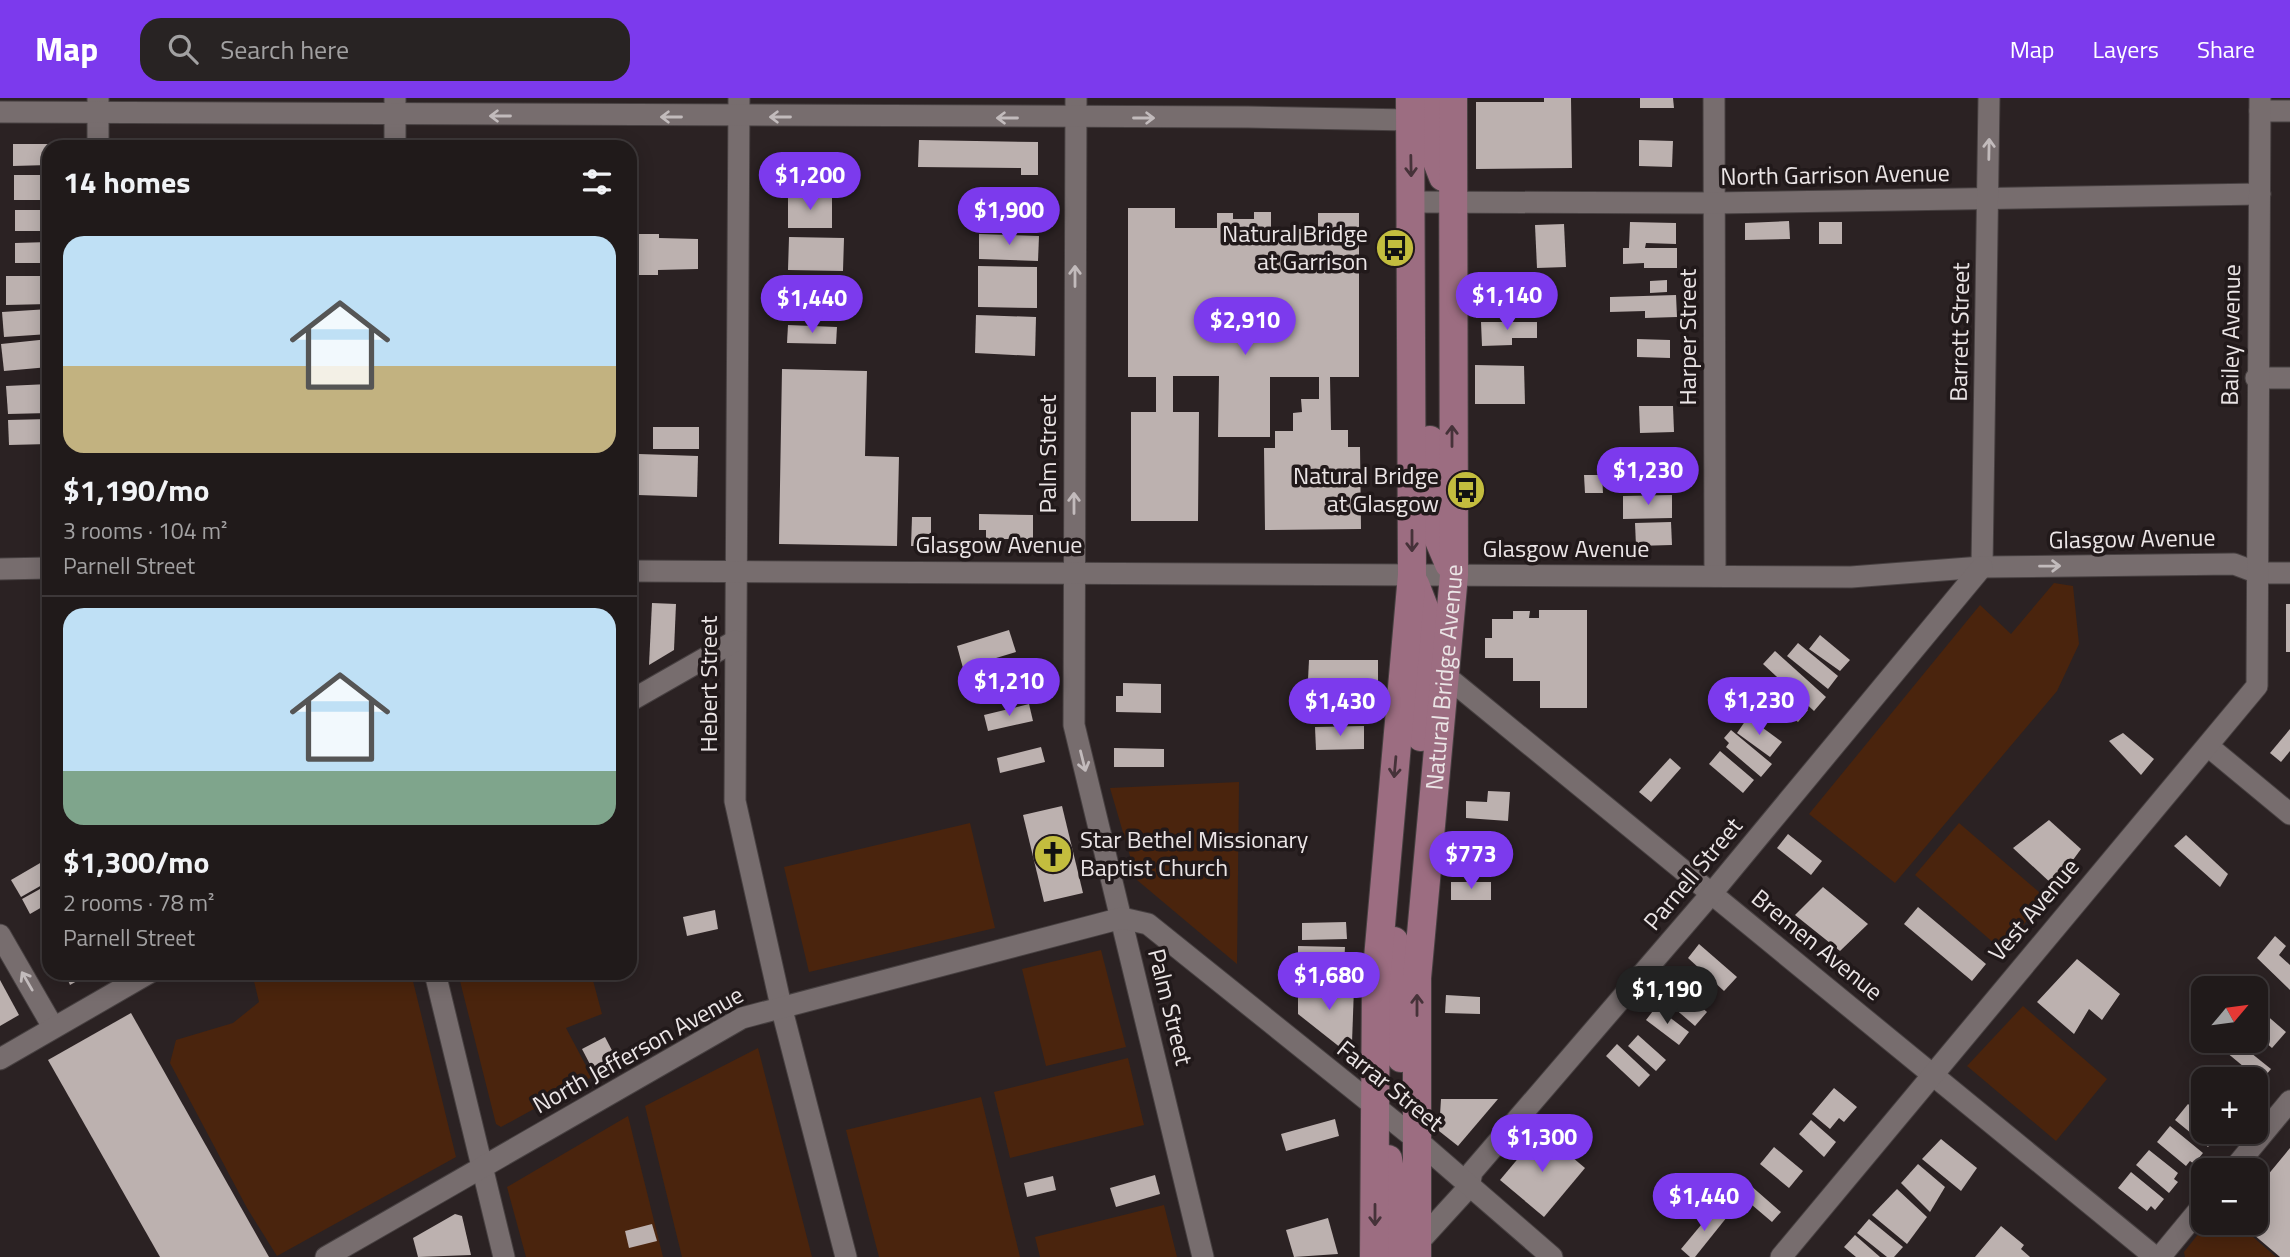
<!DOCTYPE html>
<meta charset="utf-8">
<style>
body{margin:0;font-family:"Titillium Web",sans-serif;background:#282323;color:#f1f3f6;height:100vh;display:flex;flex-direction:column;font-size:26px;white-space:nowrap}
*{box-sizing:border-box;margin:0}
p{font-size:23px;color:#a2a1a2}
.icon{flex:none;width:38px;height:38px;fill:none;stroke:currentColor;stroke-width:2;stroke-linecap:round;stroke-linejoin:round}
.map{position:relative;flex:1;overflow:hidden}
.sheet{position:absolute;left:42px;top:42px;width:595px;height:840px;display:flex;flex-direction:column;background:#201a1a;border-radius:21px;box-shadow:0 4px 18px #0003,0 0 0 2px #3d3839}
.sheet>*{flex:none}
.needle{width:46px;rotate:61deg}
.tools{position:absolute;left:2191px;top:878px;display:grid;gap:14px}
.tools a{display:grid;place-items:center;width:77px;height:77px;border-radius:14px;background:#201a1a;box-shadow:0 4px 18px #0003,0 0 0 2px #3d3839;font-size:35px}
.price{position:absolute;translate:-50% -60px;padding:0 16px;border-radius:24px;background:#7c3aed;color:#fff;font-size:23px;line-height:46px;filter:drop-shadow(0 2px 4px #0008)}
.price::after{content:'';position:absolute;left:50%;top:42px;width:21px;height:16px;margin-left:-10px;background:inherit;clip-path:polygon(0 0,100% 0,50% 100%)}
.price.active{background:#222;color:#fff}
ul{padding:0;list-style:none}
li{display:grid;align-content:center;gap:14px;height:371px;padding:0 21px}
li+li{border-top:2px solid #3d3839}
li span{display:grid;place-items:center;height:217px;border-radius:21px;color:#555}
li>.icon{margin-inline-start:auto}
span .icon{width:126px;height:126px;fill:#fffc;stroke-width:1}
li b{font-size:30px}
h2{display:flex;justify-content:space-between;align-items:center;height:84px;padding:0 21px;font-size:30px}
header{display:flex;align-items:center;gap:42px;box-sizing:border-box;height:98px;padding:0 35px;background:#7c3aed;color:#fff}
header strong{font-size:33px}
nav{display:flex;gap:38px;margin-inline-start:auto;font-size:24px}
.search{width:490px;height:63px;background:#282323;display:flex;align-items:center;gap:18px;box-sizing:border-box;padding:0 24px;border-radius:21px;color:#a2a1a2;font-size:26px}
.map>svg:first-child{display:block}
.green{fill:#4a240d}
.building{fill:#bcb1af}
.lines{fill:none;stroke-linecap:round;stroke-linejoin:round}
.minor-casing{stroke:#474041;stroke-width:23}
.major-casing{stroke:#474041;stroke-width:30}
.minor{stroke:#776d6e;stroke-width:21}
.major{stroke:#9c6d81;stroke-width:28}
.oneway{stroke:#c2bbbc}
.oneway2{stroke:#463239}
.labels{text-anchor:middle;stroke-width:7;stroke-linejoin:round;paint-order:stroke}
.street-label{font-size:24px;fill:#ebe5e6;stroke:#21191a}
.poi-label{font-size:24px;fill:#ebe5e6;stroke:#21191a;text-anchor:end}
</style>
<header>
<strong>Map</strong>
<div class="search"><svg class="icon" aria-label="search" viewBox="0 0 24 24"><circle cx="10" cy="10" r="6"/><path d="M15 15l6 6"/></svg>Search here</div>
<nav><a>Map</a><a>Layers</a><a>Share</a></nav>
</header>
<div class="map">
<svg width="2290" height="1159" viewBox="0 0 2290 1159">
<rect width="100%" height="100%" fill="#2b2223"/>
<g class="green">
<polygon points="2054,485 2073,488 2079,546 2057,593 1895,785 1809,716 1980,507 2011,536"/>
<polygon points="1239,684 1237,866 1137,782 1110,690"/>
<polygon points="970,725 995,830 809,874 784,769"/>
<polygon points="1959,725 2046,800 2002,852 1915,777"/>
<polygon points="1101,852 1126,949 1046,968 1022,871"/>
<polygon points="252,875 411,875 456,1059 277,1158 247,1110 170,965 176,942 233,925 259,904"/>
<polygon points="458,875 591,875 602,916 566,930 592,979 501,1029 496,1026"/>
<polygon points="2023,908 2107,981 2056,1043 1967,968"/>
<polygon points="758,950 812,1159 682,1159 645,1008"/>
<polygon points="1128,960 1144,1027 1010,1060 994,994"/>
<polygon points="981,999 1020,1159 879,1159 846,1032"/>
<polygon points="628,1018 663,1159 526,1159 507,1089"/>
<polygon points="1164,1107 1177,1159 1040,1159 1035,1139"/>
<polygon points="2207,1125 2237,1125 2276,1159 2185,1159 2184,1154"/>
</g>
<g class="building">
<polygon points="1544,0 1571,0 1572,70 1476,71 1476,4 1544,4"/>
<polygon points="1640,0 1673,0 1674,10 1640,10"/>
<polygon points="166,42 244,46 244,49 145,49 145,45 166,45"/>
<polygon points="919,42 1038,44 1038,77 1021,77 1021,70 918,69"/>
<polygon points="1639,42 1673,43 1672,69 1639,68"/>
<polygon points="306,44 355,46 355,49 306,49"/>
<polygon points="13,46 61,46 61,49 49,49 49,67 13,68"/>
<rect x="14" y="77" width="35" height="25"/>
<rect x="788" y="99" width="44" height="31"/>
<polygon points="1128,110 1175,110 1175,130 1217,130 1217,115 1233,115 1233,121 1254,121 1254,114 1271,114 1271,131 1318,131 1318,115 1359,115 1359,279 1330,279 1331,332 1348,332 1348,349 1360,349 1361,431 1265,432 1264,350 1275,350 1275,333 1293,333 1293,315 1302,314 1301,301 1319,301 1319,279 1270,279 1270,339 1218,339 1219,278 1173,278 1173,314 1199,314 1198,423 1131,423 1131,314 1156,314 1156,279 1128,279"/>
<rect x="15" y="112" width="34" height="21"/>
<polygon points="1789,123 1790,141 1745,142 1745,125"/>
<polygon points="1630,124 1676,125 1676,146 1646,145 1645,150 1677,150 1677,170 1644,170 1644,165 1623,166 1623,150 1629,150"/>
<rect x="1819" y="124" width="23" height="22"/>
<polygon points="1564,126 1566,169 1537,170 1535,127"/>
<polygon points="632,136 659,136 659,140 698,141 698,171 658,172 658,177 632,177"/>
<polygon points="979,136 1039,138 1038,163 979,161"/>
<polygon points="789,139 844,140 843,173 788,172"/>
<polygon points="49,144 49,165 15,165 15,145"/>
<polygon points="978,168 1037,169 1037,210 978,209"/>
<polygon points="6,178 49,178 49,206 6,207"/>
<polygon points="1667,182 1667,194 1650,195 1650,183"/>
<rect x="790" y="184" width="49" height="32"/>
<polygon points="1676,197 1677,219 1645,220 1645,213 1610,214 1610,199"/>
<polygon points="1476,199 1492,199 1492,207 1524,207 1524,220 1476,220"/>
<polygon points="49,211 49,236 4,239 2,214"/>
<polygon points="976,217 1036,219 1035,258 975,255"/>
<polygon points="1481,224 1537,224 1537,240 1512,240 1512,247 1482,248"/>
<polygon points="788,227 837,229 836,246 787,245"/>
<polygon points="49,241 49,269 4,273 1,246"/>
<polygon points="1637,241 1670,242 1670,260 1637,259"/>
<polygon points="1475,267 1524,268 1525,306 1475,306"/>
<polygon points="782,271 867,273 865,358 899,359 897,448 779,446"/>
<polygon points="49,286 49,315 8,316 6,288"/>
<polygon points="1639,308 1673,308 1674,334 1640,335"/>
<polygon points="49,321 49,346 9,347 8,322"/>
<rect x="653" y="329" width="46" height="22"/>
<polygon points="639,356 698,358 697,399 638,397"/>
<polygon points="1584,377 1602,377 1603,395 1585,395"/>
<polygon points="1672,397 1672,420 1623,421 1623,398"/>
<polygon points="979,416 1033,417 1033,441 986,441 986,432 979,432"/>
<polygon points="912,419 931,419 931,448 911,448"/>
<polygon points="1671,424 1672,447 1636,448 1635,425"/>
<polygon points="652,505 676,506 674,552 649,567"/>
<rect x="2286" y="506" width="4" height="48"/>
<polygon points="1539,512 1587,512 1587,610 1540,610 1540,583 1513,583 1513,560 1485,560 1485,540 1492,540 1492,521 1513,521 1513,513 1530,513 1529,520 1539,520"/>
<polygon points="1009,532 1016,554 963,570 957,548"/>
<polygon points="1820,537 1850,562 1840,573 1809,551"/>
<polygon points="1798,545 1838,578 1828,591 1787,558"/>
<polygon points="1775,553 1826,599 1814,613 1763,566"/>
<polygon points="1309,562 1378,562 1378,583 1308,582"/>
<polygon points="1123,585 1161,586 1161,615 1116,614 1116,598 1123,598"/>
<polygon points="1309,585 1374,585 1373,605 1308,600"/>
<polygon points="1775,585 1808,612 1798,624 1784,613 1780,618 1761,603"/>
<polygon points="1029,606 1033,623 988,633 984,617"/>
<polygon points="1748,619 1782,644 1770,659 1737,635"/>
<polygon points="1364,628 1364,651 1316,652 1315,629"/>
<polygon points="2290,631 2290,653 2281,664 2270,655"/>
<polygon points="1731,632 1772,666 1761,679 1726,649 1729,645 1724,640"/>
<polygon points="2123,635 2154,661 2141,677 2109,643"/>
<polygon points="1041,649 1045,664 1000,675 997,660"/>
<polygon points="1114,650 1164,651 1164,669 1114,669"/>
<polygon points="1720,653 1754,682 1743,695 1709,666"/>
<polygon points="1670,660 1681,670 1651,704 1639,694"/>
<polygon points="1488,693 1510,694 1508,723 1466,720 1466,703 1487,704"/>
<polygon points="1062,708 1083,795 1044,804 1023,717"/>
<polygon points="2049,722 2081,751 2054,788 2013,750"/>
<polygon points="1788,736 1822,763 1811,777 1777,750"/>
<polygon points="2186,737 2228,776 2220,789 2174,748"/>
<polygon points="47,761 49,783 21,799 11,782"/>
<rect x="1451" y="784" width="40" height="18"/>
<polygon points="49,786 49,805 30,816 22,801"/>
<polygon points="1823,789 1868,826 1840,853 1795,817"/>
<polygon points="1918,809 1986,866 1972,883 1904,826"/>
<polygon points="715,812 718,831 687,838 683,819"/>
<polygon points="1346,824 1347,841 1302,842 1302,825"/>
<polygon points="2275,838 2286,848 2279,857 2290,867 2290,892 2257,860"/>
<polygon points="1699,846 1737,879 1724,893 1688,860"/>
<polygon points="1298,848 1345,849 1344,867 1298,865"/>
<polygon points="2077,861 2120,896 2102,922 2089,911 2074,936 2037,904"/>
<polygon points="65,875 91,875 70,887"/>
<polygon points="0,882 19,917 0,928"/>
<polygon points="1671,883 1707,914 1695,928 1659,897"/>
<polygon points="1298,889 1354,889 1352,945 1341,950 1298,916"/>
<polygon points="1446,897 1480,899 1480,916 1445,915"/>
<polygon points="2261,907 2266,910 2264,915 2286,934 2272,950 2256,936 2256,908"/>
<polygon points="1656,909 1689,934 1679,947 1646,922"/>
<polygon points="131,915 269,1159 160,1159 48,962"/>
<polygon points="1638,937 1666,962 1656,973 1628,948"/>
<polygon points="605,939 617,962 594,974 582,951"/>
<polygon points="2236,943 2271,971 2261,983 2226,954"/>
<polygon points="1617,946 1650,977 1639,989 1606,958"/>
<polygon points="1834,990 1857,1009 1844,1024 1839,1020 1830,1031 1812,1016"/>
<polygon points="1441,1001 1498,1001 1458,1048 1439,1033"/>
<polygon points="2188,1006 2203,1019 2203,1034 2217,1038 2208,1049 2175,1022"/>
<polygon points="1335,1021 1339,1038 1286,1053 1281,1036"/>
<polygon points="1811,1022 1836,1044 1824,1059 1799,1036"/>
<polygon points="2170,1028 2203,1055 2194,1066 2190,1063 2186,1068 2157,1044"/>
<polygon points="1541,1033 1585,1070 1544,1119 1500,1082"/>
<polygon points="1941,1041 1977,1070 1961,1093 1922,1061"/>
<polygon points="1774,1049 1803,1073 1789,1090 1760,1066"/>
<polygon points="2290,1050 2290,1159 2280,1159 2240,1125 2256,1125 2256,1085 2259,1081 2262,1084"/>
<polygon points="2149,1052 2178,1075 2174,1081 2178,1084 2169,1095 2136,1067"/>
<polygon points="1918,1066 1945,1089 1930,1114 1901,1085"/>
<polygon points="2131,1074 2164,1101 2155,1112 2151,1108 2147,1113 2118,1090"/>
<polygon points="1155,1077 1160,1096 1116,1109 1110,1090"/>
<polygon points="1053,1078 1056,1092 1027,1099 1024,1085"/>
<polygon points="1750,1087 1781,1114 1772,1124 1752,1107 1746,1113 1736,1104"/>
<polygon points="1897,1091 1927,1119 1907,1146 1872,1117"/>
<polygon points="1716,1109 1727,1119 1695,1159 1690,1159 1681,1151"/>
<polygon points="455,1116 462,1118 471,1157 418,1159 413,1140"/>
<polygon points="1328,1120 1338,1156 1294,1159 1286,1132"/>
<polygon points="1869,1121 1903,1149 1894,1159 1887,1159 1857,1135"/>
<polygon points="652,1126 657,1143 629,1150 625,1133"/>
<polygon points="2001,1128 2024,1147 2021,1151 2030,1159 1975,1159"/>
<polygon points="1855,1137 1880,1159 1856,1159 1844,1149"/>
</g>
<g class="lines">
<g class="minor-casing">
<g id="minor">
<polyline points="98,0 98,49"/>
<polyline points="395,0 395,49"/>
<polyline points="739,0 735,703 781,908 846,1159"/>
<polyline points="1076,0 1074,627 1203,1159"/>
<polyline points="1714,0 1715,478"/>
<polyline points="2260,13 2290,13"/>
<polyline points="0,14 1248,19 1410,22"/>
<polyline points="1411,104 1714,105 2260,96"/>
<polyline points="2256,280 2290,280"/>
<polyline points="1982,469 1989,0"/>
<polyline points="0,471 49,470"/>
<polyline points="630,473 1851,479 1982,469 2234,466 2258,475 2290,475"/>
<polyline points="1446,578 2155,1159"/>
<polyline points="630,603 735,543"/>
<polyline points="2208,648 2290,716"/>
<polyline points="0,837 53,929"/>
<polyline points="435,875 504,1159"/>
<polyline points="0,961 149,875"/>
<polyline points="2232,1073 2290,1003"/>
<polyline points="1417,1146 1469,1089 1472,1074 1712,795 1982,469"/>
<polyline points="326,1159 742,920 1122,820 1148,826 1417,1042 1552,1159"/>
<polyline points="1781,1159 2257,588 2260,0"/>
<polyline points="2160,1159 2203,1107"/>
</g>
</g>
<g class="major-casing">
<g id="major">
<polyline points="1432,0 1434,56 1443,79"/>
<polyline points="1430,342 1432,426 1449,466"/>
<polyline points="1415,486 1429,522 1421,639"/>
<polyline points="1394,843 1401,960"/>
<polyline points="1388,1061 1396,1107 1398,1159"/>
<polyline points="1374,1159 1376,883 1412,477 1410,0"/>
<path id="s1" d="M 1417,1159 L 1417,880 L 1454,477 L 1453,0"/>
</g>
</g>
<use href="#minor" class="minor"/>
<use href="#major" class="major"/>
</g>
<defs><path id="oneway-shaft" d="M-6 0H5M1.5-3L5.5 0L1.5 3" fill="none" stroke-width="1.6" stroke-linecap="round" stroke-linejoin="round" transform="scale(1.75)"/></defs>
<g class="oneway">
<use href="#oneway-shaft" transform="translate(500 18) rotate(-180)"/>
<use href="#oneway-shaft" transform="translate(671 19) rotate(-180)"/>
<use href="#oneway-shaft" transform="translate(780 19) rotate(-180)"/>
<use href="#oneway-shaft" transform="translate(1007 20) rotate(-180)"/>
<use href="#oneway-shaft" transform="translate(1144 20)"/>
<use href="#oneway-shaft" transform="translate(1989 51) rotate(-89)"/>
<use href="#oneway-shaft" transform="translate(1075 178) rotate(-90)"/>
<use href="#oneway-shaft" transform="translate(1074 405) rotate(-90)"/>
<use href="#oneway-shaft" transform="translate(2050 468) rotate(-1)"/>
<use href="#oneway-shaft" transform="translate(1083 663) rotate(76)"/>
<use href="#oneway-shaft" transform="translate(27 883) rotate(-120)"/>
</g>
<g class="oneway2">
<use href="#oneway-shaft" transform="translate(1411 68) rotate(89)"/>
<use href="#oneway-shaft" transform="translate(1452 338) rotate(-90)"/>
<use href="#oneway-shaft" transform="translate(1412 443) rotate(90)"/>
<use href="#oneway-shaft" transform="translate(1395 669) rotate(95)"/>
<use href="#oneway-shaft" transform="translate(1417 907) rotate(-90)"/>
<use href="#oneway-shaft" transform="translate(1375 1117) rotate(90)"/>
</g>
<defs>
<g id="bus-disc" transform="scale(2.0125)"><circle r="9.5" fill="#c3bd3e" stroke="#21191a"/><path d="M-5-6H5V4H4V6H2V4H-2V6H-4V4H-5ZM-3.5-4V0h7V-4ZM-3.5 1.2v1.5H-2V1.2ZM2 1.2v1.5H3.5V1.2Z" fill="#111"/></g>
<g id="church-disc" transform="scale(2.0125)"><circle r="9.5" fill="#c3bd3e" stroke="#21191a"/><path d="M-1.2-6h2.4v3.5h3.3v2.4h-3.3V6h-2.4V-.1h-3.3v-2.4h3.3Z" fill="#111"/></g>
</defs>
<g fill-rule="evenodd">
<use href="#bus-disc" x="1395" y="150"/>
<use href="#bus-disc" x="1466" y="392"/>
<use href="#church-disc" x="1053" y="756"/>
</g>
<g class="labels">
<g class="street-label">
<text transform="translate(1835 77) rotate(-1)" y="8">North Garrison Avenue</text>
<text transform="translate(1960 234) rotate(-89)" y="8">Barrett Street</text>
<text transform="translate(2231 237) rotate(-89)" y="8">Bailey Avenue</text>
<text transform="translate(1688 239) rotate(-90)" y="8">Harper Street</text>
<text transform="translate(1048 356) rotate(-90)" y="8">Palm Street</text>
<text transform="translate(2132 441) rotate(-1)" y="8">Glasgow Avenue</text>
<text x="999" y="455">Glasgow Avenue</text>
<text x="1566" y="459">Glasgow Avenue</text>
<text dy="8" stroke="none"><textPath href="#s1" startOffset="581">Natural Bridge Avenue</textPath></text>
<text transform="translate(709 586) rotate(-90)" y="8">Hebert Street</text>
<text transform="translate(1693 776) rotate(-50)" y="8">Parnell Street</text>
<text transform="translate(2034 812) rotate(-50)" y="8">Vest Avenue</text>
<text transform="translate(1817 847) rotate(39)" y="8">Bremen Avenue</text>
<text transform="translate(1170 909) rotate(76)" y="8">Palm Street</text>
<text transform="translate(638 952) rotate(-29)" y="8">North Jefferson Avenue</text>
<text transform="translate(1390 988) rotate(39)" y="8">Farrar Street</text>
</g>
<g class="poi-label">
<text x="1368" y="144">Natural Bridge<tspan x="1368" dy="28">at Garrison</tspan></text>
<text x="1439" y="386">Natural Bridge<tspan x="1439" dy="28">at Glasgow</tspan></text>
<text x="1080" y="750" text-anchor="start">Star Bethel Missionary<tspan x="1080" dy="28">Baptist Church</tspan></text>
</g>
</g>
</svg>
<div class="tools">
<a><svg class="needle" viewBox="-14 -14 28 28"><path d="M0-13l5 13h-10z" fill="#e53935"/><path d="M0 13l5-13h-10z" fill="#a2a1a2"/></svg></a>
<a>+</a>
<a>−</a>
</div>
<b class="price" style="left:810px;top:114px">$1,200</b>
<b class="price" style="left:1009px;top:149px">$1,900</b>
<b class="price" style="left:1507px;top:234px">$1,140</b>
<b class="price" style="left:812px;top:237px">$1,440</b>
<b class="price" style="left:1245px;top:259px">$2,910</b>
<b class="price" style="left:1648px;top:409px">$1,230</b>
<b class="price" style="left:1009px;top:620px">$1,210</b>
<b class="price" style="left:1759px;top:639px">$1,230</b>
<b class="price" style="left:1340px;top:640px">$1,430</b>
<b class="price" style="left:1471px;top:793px">$773</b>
<b class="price" style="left:1329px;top:914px">$1,680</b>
<b class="price active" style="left:1667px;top:928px">$1,190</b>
<b class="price" style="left:1542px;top:1076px">$1,300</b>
<b class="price" style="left:1704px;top:1135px">$1,440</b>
<section class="sheet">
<h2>14 homes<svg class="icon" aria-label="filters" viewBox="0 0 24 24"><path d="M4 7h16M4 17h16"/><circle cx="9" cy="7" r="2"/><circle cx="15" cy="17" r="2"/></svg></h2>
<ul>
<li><span style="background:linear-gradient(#bfe0f5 60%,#c2b280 0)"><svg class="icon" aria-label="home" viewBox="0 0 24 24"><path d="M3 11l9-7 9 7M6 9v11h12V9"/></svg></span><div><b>$1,190/mo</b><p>3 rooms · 104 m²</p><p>Parnell Street</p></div></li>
<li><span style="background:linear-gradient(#bfe0f5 75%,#7fa58c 0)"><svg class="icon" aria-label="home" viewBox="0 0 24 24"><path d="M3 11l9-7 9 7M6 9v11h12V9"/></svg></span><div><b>$1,300/mo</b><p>2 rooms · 78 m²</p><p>Parnell Street</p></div></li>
</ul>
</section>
</div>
